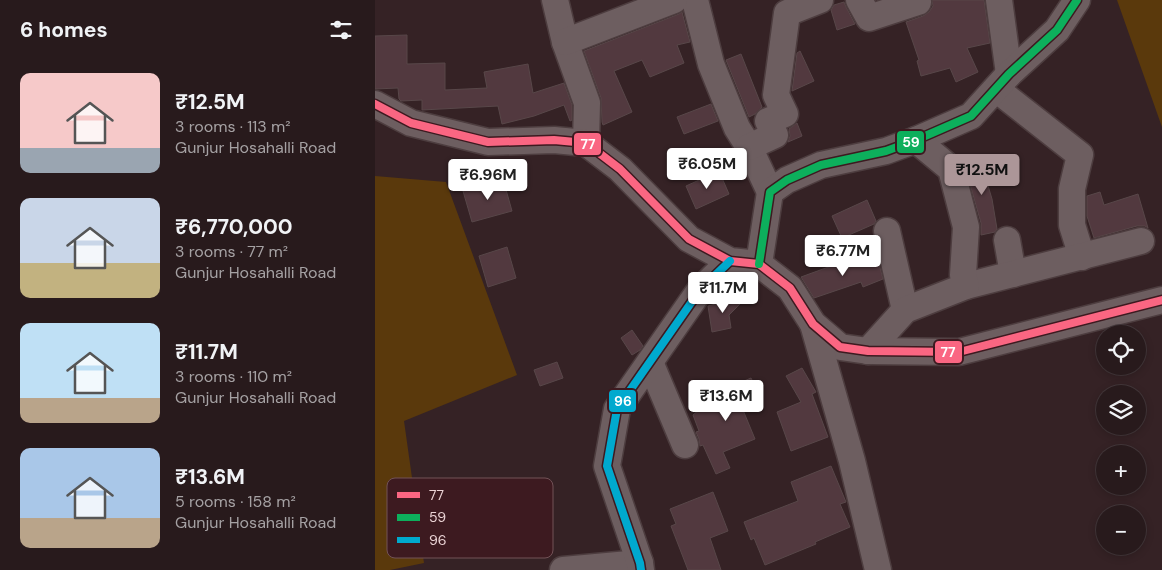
<!DOCTYPE html>
<meta charset="utf-8">
<style>
body{margin:0;font-family:"DM Sans",sans-serif;background:#342729;color:#f1f3f6;height:100vh;display:flex;flex-direction:column;font-size:19px;white-space:nowrap}
*{box-sizing:border-box;margin:0}
p{font-size:16px;color:#a5a1a3}
.icon{flex:none;width:28px;height:28px;fill:none;stroke:currentColor;stroke-width:2;stroke-linecap:round;stroke-linejoin:round}
.map{position:relative;flex:1;overflow:hidden}
.drawer{display:flex;flex-direction:column;background:#281a1c;width:375px}
.drawer>*{flex:none}
.tools{position:absolute;left:721px;top:325px;display:grid;gap:10px}
.tools a{display:grid;place-items:center;width:50px;height:50px;border-radius:50%;background:#281a1c;box-shadow:0 2px 8px #0003,0 0 0 1px #44383b;font-size:25px}
.price{position:absolute;translate:-50% -42px;padding:0 11px;border-radius:5px;background:#fff;color:#222;font-size:16px;line-height:32px;filter:drop-shadow(0 1px 2px #0008)}
.price::after{content:'';position:absolute;left:50%;top:30px;width:15px;height:11px;margin-left:-8px;background:inherit;clip-path:polygon(0 0,100% 0,50% 100%)}
.price.selected{background:#ac9698;color:#111}
ul{padding:0;list-style:none}
li{display:flex;align-items:center;gap:15px;height:125px;padding:0 20px}
li span{display:grid;place-items:center;flex:none;width:140px;height:100px;border-radius:10px;color:#555}
li>.icon{margin-inline-start:auto}
span .icon{width:60px;height:60px;fill:#fffc;stroke-width:1}
li b{font-size:21px}
h2{display:flex;justify-content:space-between;align-items:center;height:60px;padding:0 20px;font-size:21px}
main{display:flex;flex:1;min-height:0}
.map>svg:first-child{display:block}
.green{fill:#5a390c}
.building{fill:#52393f;stroke:#584749}
.lines{fill:none;stroke-linecap:round;stroke-linejoin:round}
.minor-casing{stroke:#4d3d3f;stroke-width:29}
.minor{stroke:#6d5e60;stroke-width:26}
.bus-1-casing{stroke:#3d1a20;stroke-width:11}
.bus-2-casing{stroke:#3d1a20;stroke-width:11}
.bus-3-casing{stroke:#3d1a20;stroke-width:11}
.bus-1{stroke:#fa6682;stroke-width:8}
.bus-2{stroke:#0daf5c;stroke-width:8}
.bus-3{stroke:#00a9ce;stroke-width:8}
.key{fill:#3d1a20;stroke:#725257;stroke-width:1}
.key-label{font-size:14px;fill:#ecd4d6}
.line-badge{stroke:#3d1a20;stroke-width:2}
.badge-label{font-size:14px;text-anchor:middle;font-weight:bold;fill:#fff}
</style>
<main>
<section class="drawer">
<h2>6 homes<svg class="icon" aria-label="filters" viewBox="0 0 24 24"><path d="M4 7h16M4 17h16"/><circle cx="9" cy="7" r="2"/><circle cx="15" cy="17" r="2"/></svg></h2>
<ul>
<li><span style="background:linear-gradient(#f6c9c9 75%,#9aa5b1 0)"><svg class="icon" aria-label="home" viewBox="0 0 24 24"><path d="M3 11l9-7 9 7M6 9v11h12V9"/></svg></span><div><b>₹12.5M</b><p>3 rooms · 113 m²</p><p>Gunjur Hosahalli Road</p></div></li>
<li><span style="background:linear-gradient(#c9d6e8 65%,#c2b280 0)"><svg class="icon" aria-label="home" viewBox="0 0 24 24"><path d="M3 11l9-7 9 7M6 9v11h12V9"/></svg></span><div><b>₹6,770,000</b><p>3 rooms · 77 m²</p><p>Gunjur Hosahalli Road</p></div></li>
<li><span style="background:linear-gradient(#bfe0f5 75%,#b9a48a 0)"><svg class="icon" aria-label="home" viewBox="0 0 24 24"><path d="M3 11l9-7 9 7M6 9v11h12V9"/></svg></span><div><b>₹11.7M</b><p>3 rooms · 110 m²</p><p>Gunjur Hosahalli Road</p></div></li>
<li><span style="background:linear-gradient(#a9c7e8 70%,#b9a48a 0)"><svg class="icon" aria-label="home" viewBox="0 0 24 24"><path d="M3 11l9-7 9 7M6 9v11h12V9"/></svg></span><div><b>₹13.6M</b><p>5 rooms · 158 m²</p><p>Gunjur Hosahalli Road</p></div></li>
</ul>
</section>
<div class="map">
<svg width="787" height="570" viewBox="0 0 787 570">
<rect width="100%" height="100%" fill="#352225"/>
<g class="green">
<polygon points="742,0 787,0 787,127"/>
<polygon points="0,176 71,182 142,375 29,421 49,563 15,570 0,570"/>
</g>
<g class="building">
<polygon points="557,0 609,0 615,43 592,48 603,72 581,82 575,68 546,76 542,61 544,60 531,22 548,16 554,12 558,6"/>
<polygon points="469,2 471,7 480,24 462,30 456,10 459,5"/>
<polygon points="307,12 315,42 302,45 309,63 275,77 267,60 239,71 257,112 228,125 227,122 226,98 209,51 304,14"/>
<polygon points="32,35 32,64 70,63 70,90 112,88 109,72 153,64 158,93 189,83 197,105 197,120 195,121 189,105 159,116 127,124 123,106 47,110 47,100 26,101 24,99 23,88 0,89 0,36"/>
<polygon points="425,51 439,81 417,91 422,53"/>
<polygon points="366,54 387,107 380,114 374,117 351,60"/>
<polygon points="336,104 343,121 309,134 302,117"/>
<polygon points="422,123 427,136 413,142 415,136 414,129"/>
<polygon points="605,159 617,199 622,229 620,232 606,235 606,223 589,163"/>
<polygon points="344,171 354,194 321,209 311,186"/>
<polygon points="128,179 137,211 97,222 88,191"/>
<polygon points="725,192 729,205 763,194 773,228 770,226 762,226 719,238 712,216 712,196"/>
<polygon points="492,200 501,221 499,224 467,238 457,216"/>
<polygon points="132,247 141,278 113,287 104,256"/>
<polygon points="502,256 508,279 488,287 486,282 439,298 426,277 470,261 473,268"/>
<polygon points="374,295 354,315 356,328 337,332 333,306"/>
<polygon points="257,330 268,346 265,350 257,355 246,338"/>
<polygon points="182,362 188,378 165,386 159,370"/>
<polygon points="427,368 441,392 437,394 453,437 416,451 402,412 426,402 411,376"/>
<polygon points="376,378 387,401 368,410 380,439 348,452 355,468 341,474 328,445 325,446 324,439 321,432 324,431 318,415 338,398 337,395"/>
<polygon points="456,466 471,502 465,504 475,527 440,542 441,544 390,565 379,538 376,540 369,522 423,501 416,482"/>
<polygon points="338,492 353,531 335,538 346,570 313,570 296,526 301,524 295,509"/>
</g>
<g class="lines">
<g class="minor-casing">
<g id="minor">
<polyline points="180,0 190,42 212,103 211,143"/>
<polyline points="320,0 336,64 362,128 374,147 395,192"/>
<polyline points="484,0 494,18 543,2"/>
<polyline points="624,0 634,74"/>
<polyline points="190,42 299,0"/>
<polyline points="621,89 705,155 697,189 697,225 707,257"/>
<polyline points="0,104 36,123 113,142 179,140 211,143 245,169 314,239 355,261 384,264 415,288 438,324 465,347 493,351 584,352 787,300"/>
<polyline points="374,147 400,135 393,121 410,114 401,95 412,13 445,0"/>
<polyline points="512,231 530,310"/>
<polyline points="632,240 638,274"/>
<polyline points="384,264 395,192 412,180 446,165 511,151 541,140 596,116 634,74 682,30 702,0"/>
<polyline points="591,286 766,241"/>
<polyline points="438,324 477,461 503,570"/>
<polyline points="493,351 530,310 591,286 588,275 591,227 576,169 541,140"/>
<polyline points="275,362 310,445"/>
<polyline points="188,570 265,563"/>
<polyline points="266,570 265,563 232,466 242,409 325,290 355,261"/>
</g>
</g>
<use href="#minor" class="minor"/>
<g class="bus-1-casing">
<polyline id="bus-1" points="0,104 36,123 113,142 179,140 211,143 245,169 314,239 355,261 384,264 415,288 438,324 465,347 493,351 584,352 787,300"/>
</g>
<g class="bus-2-casing">
<polyline id="bus-2" points="384,264 395,192 412,180 446,165 511,151 541,140 596,116 634,74 682,30 702,0"/>
</g>
<g class="bus-3-casing">
<polyline id="bus-3" points="266,570 265,563 232,466 242,409 325,290 355,261"/>
</g>
<use href="#bus-1" class="bus-1"/>
<use href="#bus-2" class="bus-2"/>
<use href="#bus-3" class="bus-3"/>
</g>
<rect x="12" y="478" width="166" height="80" rx="8" class="key"/>
<rect x="22" y="492" width="23" height="6" fill="#fa6682"/>
<rect x="22" y="514" width="23" height="7" fill="#0daf5c"/>
<rect x="22" y="537" width="23" height="6" fill="#00a9ce"/>
<g class="key-label">
<text x="54" y="500">77</text>
<text x="54" y="522">59</text>
<text x="54" y="545">96</text>
</g>
<g class="line-badge">
<rect x="521" y="130" width="29" height="24" rx="5" fill="#0daf5c"/>
<rect x="198" y="132" width="29" height="24" rx="5" fill="#fa6682"/>
<rect x="559" y="340" width="29" height="24" rx="5" fill="#fa6682"/>
<rect x="233" y="389" width="29" height="24" rx="5" fill="#00a9ce"/>
</g>
<g class="badge-label">
<text x="536" y="147">59</text>
<text x="213" y="149">77</text>
<text x="573" y="357">77</text>
<text x="248" y="406">96</text>
</g>
</svg>
<div class="tools">
<a><svg class="icon" aria-label="locate" viewBox="0 0 24 24"><circle cx="12" cy="12" r="6"/><path d="M12 2v4M12 18v4M2 12h4M18 12h4"/></svg></a>
<a><svg class="icon" aria-label="layers" viewBox="0 0 24 24"><path d="M12 4l9 5-9 5-9-5zM3 14l9 5 9-5"/></svg></a>
<a>+</a>
<a>−</a>
</div>
<b class="price" style="left:332px;top:190px">₹6.05M</b>
<b class="price selected" style="left:607px;top:196px">₹12.5M</b>
<b class="price" style="left:113px;top:201px">₹6.96M</b>
<b class="price" style="left:468px;top:277px">₹6.77M</b>
<b class="price" style="left:348px;top:314px">₹11.7M</b>
<b class="price" style="left:351px;top:422px">₹13.6M</b>
</div>
</main>
